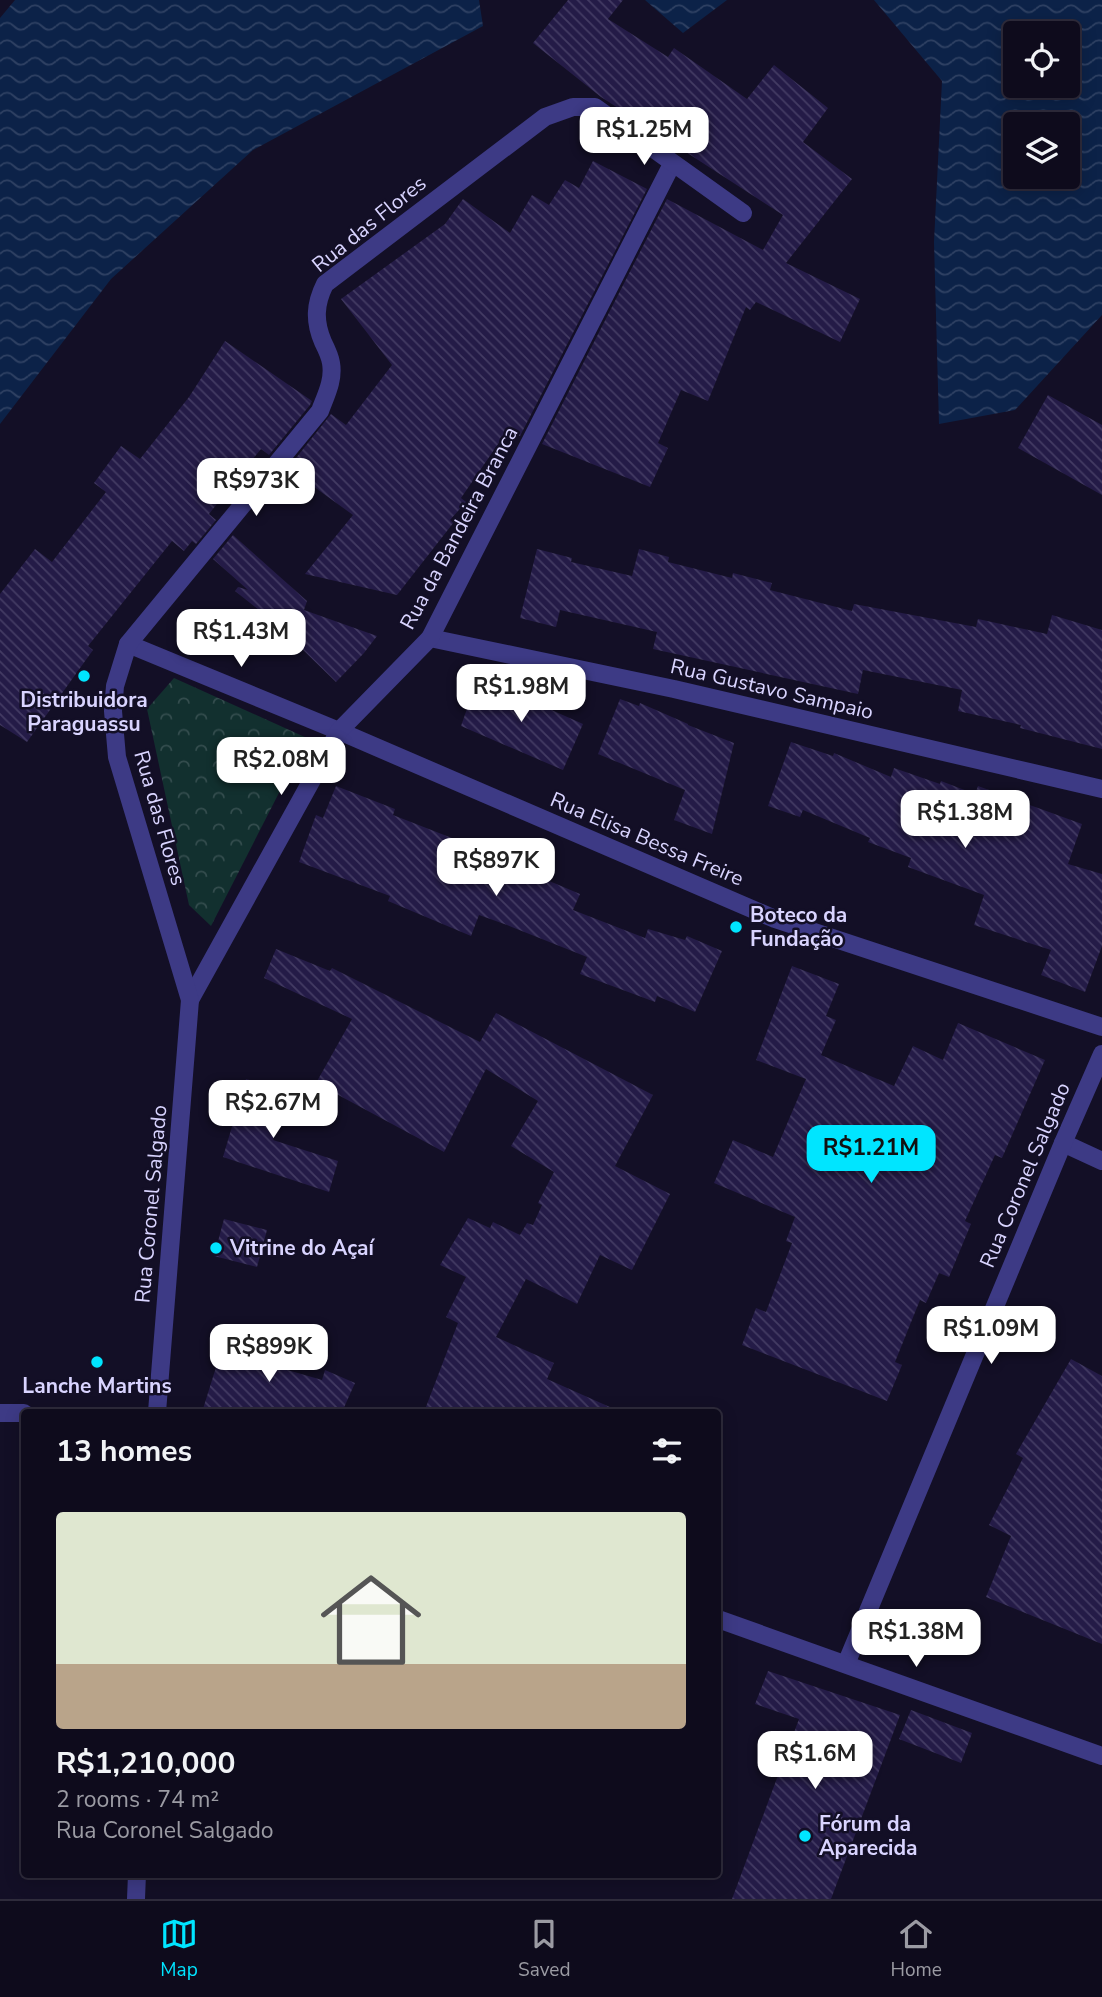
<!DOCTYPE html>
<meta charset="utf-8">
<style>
body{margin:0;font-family:"Nunito Sans",sans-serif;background:#171425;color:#f1f3f6;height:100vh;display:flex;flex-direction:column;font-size:26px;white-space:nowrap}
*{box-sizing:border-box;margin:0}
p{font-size:23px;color:#9b9ba3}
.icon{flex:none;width:38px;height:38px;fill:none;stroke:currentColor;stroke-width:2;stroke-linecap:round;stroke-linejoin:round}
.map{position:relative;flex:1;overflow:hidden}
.sheet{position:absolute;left:21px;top:1409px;width:700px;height:469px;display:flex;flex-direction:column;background:#0e0b1c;border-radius:7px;box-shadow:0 4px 18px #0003,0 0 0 2px #2e2b3b}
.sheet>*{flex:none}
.tools{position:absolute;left:1003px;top:21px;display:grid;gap:14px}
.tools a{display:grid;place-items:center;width:77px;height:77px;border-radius:7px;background:#0e0b1c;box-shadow:0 4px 18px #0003,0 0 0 2px #2e2b3b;font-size:35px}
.price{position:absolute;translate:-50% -60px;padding:0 16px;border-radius:14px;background:#fff;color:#222;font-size:23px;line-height:46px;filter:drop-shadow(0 2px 4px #0008)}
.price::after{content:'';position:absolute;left:50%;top:42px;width:21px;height:16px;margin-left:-10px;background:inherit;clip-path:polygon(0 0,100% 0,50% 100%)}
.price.active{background:#00e5ff;color:#111}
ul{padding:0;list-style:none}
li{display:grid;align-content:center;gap:14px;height:371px;padding:0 35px}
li+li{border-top:2px solid #2e2b3b}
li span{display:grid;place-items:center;height:217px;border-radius:7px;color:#555}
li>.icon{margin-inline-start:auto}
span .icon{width:126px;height:126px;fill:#fffc;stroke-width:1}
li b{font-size:30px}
h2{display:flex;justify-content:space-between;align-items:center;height:84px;padding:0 35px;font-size:30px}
.dock{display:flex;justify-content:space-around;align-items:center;height:98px;border-top:2px solid #2e2b3b;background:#0e0b1c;font-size:19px;color:#9b9ba3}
.dock a{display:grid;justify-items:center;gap:4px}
.dock .active{color:#00e5ff}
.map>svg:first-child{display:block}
.forest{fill:url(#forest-crowns)}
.water{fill:url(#water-waves);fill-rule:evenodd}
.building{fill:url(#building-back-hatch)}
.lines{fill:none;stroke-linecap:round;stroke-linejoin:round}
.minor{stroke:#3d3a85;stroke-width:18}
.tertiary{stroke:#3d3a85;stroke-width:18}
.poi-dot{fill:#00e5ff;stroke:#130f26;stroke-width:2.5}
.labels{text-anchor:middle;stroke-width:5;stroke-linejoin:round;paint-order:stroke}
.street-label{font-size:21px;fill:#d9d4ff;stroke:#130f26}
.poi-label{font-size:21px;font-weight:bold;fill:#d9d4ff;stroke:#130f26;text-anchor:start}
</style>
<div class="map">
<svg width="1102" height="1899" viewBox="0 0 1102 1899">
<defs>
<pattern id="forest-crowns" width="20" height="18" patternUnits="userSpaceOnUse" patternTransform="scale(1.75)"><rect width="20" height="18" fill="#12302f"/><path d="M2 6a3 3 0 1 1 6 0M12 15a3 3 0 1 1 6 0" fill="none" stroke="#344d4e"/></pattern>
<pattern id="water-waves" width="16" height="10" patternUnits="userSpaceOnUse" patternTransform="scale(1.75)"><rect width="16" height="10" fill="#0c2248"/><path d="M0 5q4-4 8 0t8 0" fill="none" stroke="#2f4163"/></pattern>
<pattern id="building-back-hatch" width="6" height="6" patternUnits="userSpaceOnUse" patternTransform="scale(1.75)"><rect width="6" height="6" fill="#241b47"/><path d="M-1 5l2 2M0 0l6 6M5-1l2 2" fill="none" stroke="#433b63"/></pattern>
</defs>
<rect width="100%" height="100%" fill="#130f26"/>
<polygon class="forest" points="174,678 307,738 211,926 189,905 147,709"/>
<g class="water">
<polygon points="15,0 479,0 483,26 253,150 111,279 0,424 0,18"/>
<polygon points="645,0 727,0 683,33"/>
<path d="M 874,0 L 1102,0 L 1102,315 L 1015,410 L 939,424 L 934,242 L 942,81 ZM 1068,33 L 1068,86 L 1015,86 L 1015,33 ZM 1068,124 L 1068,177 L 1015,177 L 1015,124 Z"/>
</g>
<g class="building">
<polygon points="568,0 623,0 608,19 668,57 674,48 747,99 774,65 828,108 803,142 852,179 786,263 860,299 840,342 756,302 750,310 746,307 708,401 681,390 658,443 668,448 650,487 542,444 667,199 763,250 783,215 601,97 533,43"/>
<polygon points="593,161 647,189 520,436 507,431 461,498 466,502 450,520 454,522 397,595 305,574 353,515 288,468 331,414 346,425 392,365 341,299 445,224 463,199 510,233 532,195 549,205 565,180 579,188"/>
<polygon points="225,341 312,401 310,405 269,455 261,449 246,467 209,514 216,520 196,544 192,541 184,551 172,541 88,646 93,650 27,742 0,725 0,594 35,549 52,562 106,492 94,483 121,446 140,459 189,397"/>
<polygon points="1048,395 1102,425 1102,495 1018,448"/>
<polygon points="233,535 307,601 304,610 377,636 364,653 336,682 300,647 303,645 235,591 238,587 248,590 213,559"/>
<polygon points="537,549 572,558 571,562 632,576 639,549 669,557 668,562 732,578 733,573 772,583 770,590 852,611 854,604 976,627 978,619 1047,634 1052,615 1102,630 1102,749 1020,728 1021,725 958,711 962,690 863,670 858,694 653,649 657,632 560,610 556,627 520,618"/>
<polygon points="478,677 583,724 563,770 461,726"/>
<polygon points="620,699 639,706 640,703 688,724 688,725 734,743 712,834 674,820 685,790 598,754"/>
<polygon points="791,742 833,756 834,753 891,777 894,768 940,784 941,781 975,794 978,786 1082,824 1068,864 1102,874 1102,946 1085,992 1041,975 1051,950 974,925 984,895 908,867 911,858 868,842 870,838 803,810 800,817 768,806"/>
<polygon points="336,786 395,809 393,815 503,858 502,861 580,894 573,910 645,938 648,929 685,940 687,936 722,951 695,1012 657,996 655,1002 580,974 587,957 507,925 479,915 471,936 388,901 390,896 299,862 316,815 323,818"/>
<polygon points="276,949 330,971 332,968 480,1042 496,1013 653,1095 615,1166 670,1194 632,1270 600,1255 577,1304 526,1279 496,1337 554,1363 547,1379 621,1412 424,1412 458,1323 446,1317 466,1277 440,1265 468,1218 490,1228 493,1222 520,1235 527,1223 533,1225 542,1205 538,1203 554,1172 511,1146 538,1101 486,1069 444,1152 316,1083 352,1019 264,978"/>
<polygon points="792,966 839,984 826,1016 836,1020 821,1055 894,1086 913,1046 943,1060 958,1023 1045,1060 1002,1158 995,1155 965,1221 971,1224 949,1277 939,1273 926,1303 920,1300 895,1362 902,1365 887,1401 742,1345 756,1308 766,1312 792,1243 786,1241 795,1217 714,1183 733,1140 773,1157 806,1079 756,1060"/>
<polygon points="246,1079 288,1092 273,1140 338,1161 329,1192 223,1157"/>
<polygon points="224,1219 267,1230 257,1267 214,1256"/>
<polygon points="228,1329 266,1341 260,1362 322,1380 325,1370 355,1383 342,1412 202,1412"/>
<polygon points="1071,1359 1102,1376 1102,1644 986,1597 1011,1536 989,1525 1023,1458 1016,1454"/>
<polygon points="768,1671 900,1715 831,1899 732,1899 799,1719 755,1704"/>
<polygon points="911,1710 972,1733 961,1763 899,1739"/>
</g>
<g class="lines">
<g class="minor">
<polyline points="430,638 674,689 1102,789"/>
<polyline points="128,644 339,731 775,919 1102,1027"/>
<polyline points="190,1000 339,731 430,638 672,164"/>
<polyline points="1063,1143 1102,1161"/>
<path d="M 157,1412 L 190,1000 L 117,757 L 113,711 L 115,686 L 128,644 L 320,411 C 326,395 334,380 331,363 C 330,356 326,348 323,342 C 314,321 315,304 325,284 L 545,117 L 573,107 L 595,107 L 743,213"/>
<polyline points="846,1664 1063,1143 1102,1054"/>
<polyline points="136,1899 137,1874"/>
</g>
<g class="tertiary">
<polyline points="0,1413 24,1413"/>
<polyline points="718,1619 1102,1756"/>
</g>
</g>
<g class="poi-dot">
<circle cx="84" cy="676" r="7"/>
<circle cx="736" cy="927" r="7"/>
<circle cx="216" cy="1248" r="7"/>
<circle cx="97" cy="1362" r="7"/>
<circle cx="805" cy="1836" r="7"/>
</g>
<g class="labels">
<g class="street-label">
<text transform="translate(369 224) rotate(-39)" y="7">Rua das Flores</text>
<text transform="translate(459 528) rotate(-62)" y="7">Rua da Bandeira Branca</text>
<text transform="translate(772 689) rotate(13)" y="7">Rua Gustavo Sampaio</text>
<text transform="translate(160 818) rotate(74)" y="7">Rua das Flores</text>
<text transform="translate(647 839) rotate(23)" y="7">Rua Elisa Bessa Freire</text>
<text transform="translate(1025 1175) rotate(-67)" y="7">Rua Coronel Salgado</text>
<text transform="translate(151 1204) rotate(-85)" y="7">Rua Coronel Salgado</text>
</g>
<g class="poi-label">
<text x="84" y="707" text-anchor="middle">Distribuidora<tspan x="84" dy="24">Paraguassu</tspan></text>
<text x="750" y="922">Boteco da<tspan x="750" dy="24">Fundação</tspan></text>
<text x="230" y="1255">Vitrine do Açaí</text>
<text x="97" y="1393" text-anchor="middle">Lanche Martins</text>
<text x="819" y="1831">Fórum da<tspan x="819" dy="24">Aparecida</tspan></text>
</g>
</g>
</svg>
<div class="tools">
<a><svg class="icon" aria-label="locate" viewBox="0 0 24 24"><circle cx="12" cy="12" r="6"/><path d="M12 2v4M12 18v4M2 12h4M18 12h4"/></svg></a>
<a><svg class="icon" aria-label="layers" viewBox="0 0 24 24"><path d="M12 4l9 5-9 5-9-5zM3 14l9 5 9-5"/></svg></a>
</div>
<b class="price" style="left:644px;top:167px">R$1.25M</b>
<b class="price" style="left:256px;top:518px">R$973K</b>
<b class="price" style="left:241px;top:669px">R$1.43M</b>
<b class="price" style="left:521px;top:724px">R$1.98M</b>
<b class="price" style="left:281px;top:797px">R$2.08M</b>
<b class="price" style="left:965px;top:850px">R$1.38M</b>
<b class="price" style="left:496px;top:898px">R$897K</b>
<b class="price" style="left:273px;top:1140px">R$2.67M</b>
<b class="price active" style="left:871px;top:1185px">R$1.21M</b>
<b class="price" style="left:991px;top:1366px">R$1.09M</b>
<b class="price" style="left:269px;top:1384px">R$899K</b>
<b class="price" style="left:916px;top:1669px">R$1.38M</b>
<b class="price" style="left:815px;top:1791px">R$1.6M</b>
<section class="sheet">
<h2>13 homes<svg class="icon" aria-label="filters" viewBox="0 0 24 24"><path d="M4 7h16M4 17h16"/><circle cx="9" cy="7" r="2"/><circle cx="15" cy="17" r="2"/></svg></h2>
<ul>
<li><span style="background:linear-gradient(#dfe7d0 70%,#b9a48a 0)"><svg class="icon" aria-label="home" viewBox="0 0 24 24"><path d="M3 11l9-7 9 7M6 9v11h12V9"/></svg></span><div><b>R$1,210,000</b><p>2 rooms · 74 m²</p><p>Rua Coronel Salgado</p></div></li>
</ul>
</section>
</div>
<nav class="dock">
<a class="active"><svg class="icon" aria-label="map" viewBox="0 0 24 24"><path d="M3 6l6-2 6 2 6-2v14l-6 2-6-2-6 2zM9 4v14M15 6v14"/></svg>Map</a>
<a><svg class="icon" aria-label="saved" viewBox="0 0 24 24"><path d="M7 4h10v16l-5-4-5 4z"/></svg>Saved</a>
<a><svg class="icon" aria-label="home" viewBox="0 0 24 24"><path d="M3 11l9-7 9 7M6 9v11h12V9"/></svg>Home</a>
</nav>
